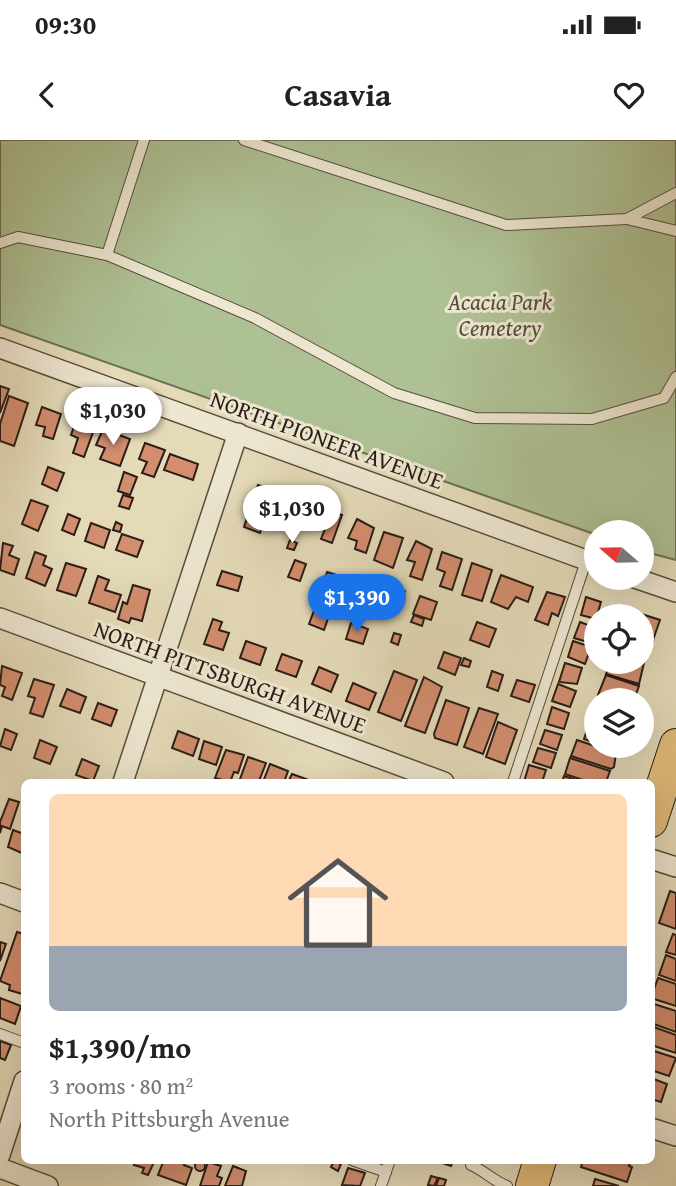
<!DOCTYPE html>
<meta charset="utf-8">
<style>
body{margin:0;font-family:"Gentium Book Plus",serif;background:#f2f2f2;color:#222;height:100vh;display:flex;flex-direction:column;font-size:26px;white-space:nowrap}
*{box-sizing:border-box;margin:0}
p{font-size:23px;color:#767676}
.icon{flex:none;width:38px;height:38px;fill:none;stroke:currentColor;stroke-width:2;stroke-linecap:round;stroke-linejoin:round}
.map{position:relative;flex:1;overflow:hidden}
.details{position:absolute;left:21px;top:639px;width:634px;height:385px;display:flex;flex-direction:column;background:#fff;border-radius:10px;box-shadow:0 7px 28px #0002}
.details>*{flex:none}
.needle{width:46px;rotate:290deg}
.controls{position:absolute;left:584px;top:380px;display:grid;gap:14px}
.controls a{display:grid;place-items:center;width:70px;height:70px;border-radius:50%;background:#fff;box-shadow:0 7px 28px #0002;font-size:35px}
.price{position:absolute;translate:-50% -60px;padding:0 16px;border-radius:24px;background:#fff;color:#222;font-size:23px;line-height:46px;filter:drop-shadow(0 2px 4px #0008)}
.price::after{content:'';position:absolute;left:50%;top:42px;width:21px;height:16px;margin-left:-10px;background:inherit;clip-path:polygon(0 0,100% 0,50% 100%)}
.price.current{background:#1a73e8;color:#fff}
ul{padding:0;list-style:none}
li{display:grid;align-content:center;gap:14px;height:371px;padding:0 28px}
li+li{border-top:2px solid #e0e0e0}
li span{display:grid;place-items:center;height:217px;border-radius:10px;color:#555}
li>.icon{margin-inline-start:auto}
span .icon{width:126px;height:126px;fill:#fffc;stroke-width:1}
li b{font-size:30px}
.status{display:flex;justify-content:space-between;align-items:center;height:49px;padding:0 35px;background:#fff;direction:ltr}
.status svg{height:19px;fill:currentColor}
header{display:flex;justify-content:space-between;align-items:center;height:91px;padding:0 28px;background:#fff;font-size:32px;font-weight:800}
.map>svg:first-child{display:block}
.green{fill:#aec194;stroke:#6c6f55;stroke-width:2}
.building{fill:#d38e6f;stroke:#2a1d16;stroke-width:2}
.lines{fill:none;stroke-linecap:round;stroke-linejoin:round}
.service-casing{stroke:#584c3e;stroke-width:12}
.minor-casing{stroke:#584c3e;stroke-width:22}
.primary-casing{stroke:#2a1d16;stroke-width:34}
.service{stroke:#ede7d1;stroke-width:10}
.minor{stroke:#ede7d1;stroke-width:19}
.primary{stroke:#e2bd7c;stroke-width:32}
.labels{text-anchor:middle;stroke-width:6;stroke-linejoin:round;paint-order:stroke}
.park-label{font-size:23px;font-style:italic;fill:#524e3c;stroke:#ede7d1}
.street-label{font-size:23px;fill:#2a1d16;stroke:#ede7d1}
</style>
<div class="status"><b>09:30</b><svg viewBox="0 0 49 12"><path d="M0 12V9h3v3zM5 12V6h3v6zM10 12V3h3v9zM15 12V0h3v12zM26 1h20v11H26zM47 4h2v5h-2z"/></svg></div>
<header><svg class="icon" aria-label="back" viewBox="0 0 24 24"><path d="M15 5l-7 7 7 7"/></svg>Casavia<svg class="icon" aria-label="heart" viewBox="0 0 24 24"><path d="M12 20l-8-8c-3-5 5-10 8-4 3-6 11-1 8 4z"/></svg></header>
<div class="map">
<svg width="676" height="1046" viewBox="0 0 676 1046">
<rect width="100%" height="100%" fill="#e4dab8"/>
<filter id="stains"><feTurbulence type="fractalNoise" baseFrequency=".00286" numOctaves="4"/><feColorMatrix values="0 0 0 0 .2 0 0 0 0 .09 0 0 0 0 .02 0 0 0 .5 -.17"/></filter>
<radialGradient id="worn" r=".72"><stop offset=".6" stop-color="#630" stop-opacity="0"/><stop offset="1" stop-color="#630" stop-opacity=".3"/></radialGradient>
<polygon class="green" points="0,0 676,0 676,420 642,411 642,392 597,392 597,395 0,185"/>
<g class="building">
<polygon points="0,246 9,249 0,273"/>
<polygon points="9,256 28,263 14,306 0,301 0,284"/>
<polygon points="42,267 61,274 53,299 43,296 45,287 36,285"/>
<polygon points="77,278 96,284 84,317 73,313 78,298 71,295"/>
<polygon points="103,289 130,299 120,326 100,319 105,308 96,305"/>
<polygon points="145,303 165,310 154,337 142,333 147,322 139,319"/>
<polygon points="170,314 198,324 193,340 164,330"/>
<polygon points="48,327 64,333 57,351 42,344"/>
<polygon points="124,332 137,337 130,355 118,351"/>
<polygon points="258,345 276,351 260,393 244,387 248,375 253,377 257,366 252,365"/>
<polygon points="123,355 133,358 129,369 119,366"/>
<polygon points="290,356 309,363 303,380 284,373"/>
<polygon points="31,360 48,366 38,391 22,384"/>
<polygon points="322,369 342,375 332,403 321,399 325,389 316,386"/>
<polygon points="68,374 80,379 74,395 62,390"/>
<polygon points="357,379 374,388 366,413 355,409 357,401 348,398"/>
<polygon points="116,382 122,385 120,392 113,390"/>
<polygon points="91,383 110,390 104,408 85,401"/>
<polygon points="384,392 403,398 393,428 374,420"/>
<polygon points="122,394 143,401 137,417 116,410"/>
<polygon points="290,400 297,403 294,410 287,408"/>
<polygon points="416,401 432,409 422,440 410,436 415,422 407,420"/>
<polygon points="3,403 13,406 9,415 19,419 14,435 0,430"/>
<polygon points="35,412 46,416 43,425 52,429 45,446 26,438"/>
<polygon points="442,412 462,419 452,450 440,446 445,432 437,429"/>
<polygon points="295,420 306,424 300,441 288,437"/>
<polygon points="66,423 86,429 76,456 57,450"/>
<polygon points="472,423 492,430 482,461 462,455"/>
<polygon points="222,431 242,437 238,451 217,445"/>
<polygon points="327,432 346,438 341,454 322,448"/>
<polygon points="501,435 533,447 528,462 516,457 508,469 491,462"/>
<polygon points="98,436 109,440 105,450 121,455 115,472 89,463"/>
<polygon points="359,442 375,448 368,466 352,459"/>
<polygon points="133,445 150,450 142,481 131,478 129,483 118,479 123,462 127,464"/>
<polygon points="392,446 405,451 398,469 385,464"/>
<polygon points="547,452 565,457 558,476 552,473 548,485 535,480"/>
<polygon points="420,456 437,462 431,480 413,474"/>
<polygon points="586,457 601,462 596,479 581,475"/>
<polygon points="315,468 330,473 324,490 309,484"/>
<polygon points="626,469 660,480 653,500 642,496 642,476 624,476"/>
<polygon points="414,475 424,479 422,486 411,482"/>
<polygon points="213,479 222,482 219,490 229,493 223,510 204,504"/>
<polygon points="477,482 496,489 489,507 470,500"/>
<polygon points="580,482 596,488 591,503 574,498"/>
<polygon points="351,483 368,489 363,504 346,499"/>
<polygon points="394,493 401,495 398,505 391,502"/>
<polygon points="642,498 653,501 644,522 642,521"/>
<polygon points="246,501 266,508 260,525 240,518"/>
<polygon points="573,501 591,507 585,524 568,517"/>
<polygon points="444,512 461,518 455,535 438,528"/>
<polygon points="282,514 302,521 296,537 276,530"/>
<polygon points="464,518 471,521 469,527 461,525"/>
<polygon points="610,522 644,523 639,544 606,534"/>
<polygon points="565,523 582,528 577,544 559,542"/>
<polygon points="2,526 22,533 12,560 2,556 5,547 0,545"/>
<polygon points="319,527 338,535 331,552 312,544"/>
<polygon points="394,531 417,540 401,581 378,572"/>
<polygon points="492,531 503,535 498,551 487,547"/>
<polygon points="606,535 639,546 634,560 612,560 598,555"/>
<polygon points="424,537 442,547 425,593 405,586"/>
<polygon points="34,539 54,545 43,577 30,573 35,558 28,556"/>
<polygon points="517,540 535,545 529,562 511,556"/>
<polygon points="353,543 376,553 369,570 346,561"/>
<polygon points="558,544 576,551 570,567 552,561"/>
<polygon points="67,549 86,557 80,573 60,566"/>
<polygon points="446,560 469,568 457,605 435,598 434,594"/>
<polygon points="597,561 597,579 591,577"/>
<polygon points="98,563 117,570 111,586 92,579"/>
<polygon points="552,567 569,573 564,589 547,584"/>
<polygon points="479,568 498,574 483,614 464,607"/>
<polygon points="591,579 597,581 597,604 584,599"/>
<polygon points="498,582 517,590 505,624 486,617"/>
<polygon points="5,589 17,594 11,610 0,606"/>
<polygon points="545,590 562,595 557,610 540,604"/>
<polygon points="178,591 199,599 193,616 172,608"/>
<polygon points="40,600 57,607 50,624 34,618"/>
<polygon points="577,600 616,613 614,627 611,629 571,616"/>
<polygon points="204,601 222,607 216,625 199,619"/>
<polygon points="538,608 556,613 551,628 533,622"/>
<polygon points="226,610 244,615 238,633 234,632 230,642 215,638"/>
<polygon points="248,617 266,623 259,641 239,642"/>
<polygon points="570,618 610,631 606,642 589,642 565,634"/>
<polygon points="82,619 99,626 93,641 76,635"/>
<polygon points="270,624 288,631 284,642 263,642"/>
<polygon points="529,625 546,630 542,642 524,642"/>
<polygon points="292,634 309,640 308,642 288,642"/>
<polygon points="564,636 583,642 562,642"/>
<polygon points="9,659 19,662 10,689 2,686 0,693 0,682"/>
<polygon points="13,690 24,694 24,714 8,707"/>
<polygon points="670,751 676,753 676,789 659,783"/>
<polygon points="17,792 24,794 22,854 9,850 10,845 0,841"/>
<polygon points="673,794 676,795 676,815 666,812"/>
<polygon points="0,802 6,804 0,821"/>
<polygon points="666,815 676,819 676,841 659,835"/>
<polygon points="658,838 676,844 676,866 651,858"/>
<polygon points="0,858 21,866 15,884 0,878"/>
<polygon points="651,863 676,871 676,892 651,883"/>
<polygon points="651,886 676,895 676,913 651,905"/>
<polygon points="0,901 11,905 5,920 0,918"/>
<polygon points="651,910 676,918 669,936 651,930"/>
<polygon points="651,938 667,944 661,962 651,959"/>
<polygon points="136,1020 155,1020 148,1035 142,1033 144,1028 134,1025"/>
<polygon points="164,1020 185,1020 184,1025 192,1028 186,1045 158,1035"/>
<polygon points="433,1020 453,1020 451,1026"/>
<polygon points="583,1020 631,1020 629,1026 632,1027 627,1042 581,1027"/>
<polygon points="334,1021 341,1024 338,1031 331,1027"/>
<circle cx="200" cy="1026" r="5"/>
<polygon points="208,1022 221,1026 217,1036 222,1038 219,1046 200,1046"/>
<polygon points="233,1026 246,1031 242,1046 225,1046"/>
<polygon points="348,1028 365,1033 360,1046 342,1045"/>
<polygon points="431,1036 438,1038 434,1046 428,1045"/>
<polygon points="439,1038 446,1040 444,1046 436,1046"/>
<polygon points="595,1039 619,1046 593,1046"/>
</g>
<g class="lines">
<g class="service-casing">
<g id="service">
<polyline points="244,0 506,85 627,79 676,53"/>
<polyline points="627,79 676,91"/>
<polyline points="0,103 18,97 107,115 255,178 394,253 475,278 592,279 664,258 676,237"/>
<polyline points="107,115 144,0"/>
<polyline points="513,642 586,421"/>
<polyline points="0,894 24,903"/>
<polyline points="352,1020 386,1032"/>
<path d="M 473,1020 L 471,1025 C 485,1031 493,1041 507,1046"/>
<polyline points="381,1046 390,1020"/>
</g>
</g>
<g class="minor-casing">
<g id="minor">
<polyline points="0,208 597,424"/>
<polyline points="635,438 676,452"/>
<polyline points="0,478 444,642"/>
<polyline points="123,642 238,293"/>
<polyline points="651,719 676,727"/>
<polyline points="0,753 24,762"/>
<polyline points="651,988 676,996"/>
<polyline points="0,1015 24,941"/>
<polyline points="0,1028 48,1046"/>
</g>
</g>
<g class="primary-casing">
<g id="primary">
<polyline points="651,681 676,605"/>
<polyline points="532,1046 540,1020"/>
</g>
</g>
<use href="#service" class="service"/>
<use href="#minor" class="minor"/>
<use href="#primary" class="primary"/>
</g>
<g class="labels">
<g class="park-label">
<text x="500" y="170">Acacia Park<tspan x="500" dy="26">Cemetery</tspan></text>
</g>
<g class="street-label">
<text transform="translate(327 300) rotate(20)" y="8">NORTH PIONEER AVENUE</text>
<text transform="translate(230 537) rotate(20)" y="8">NORTH PITTSBURGH AVENUE</text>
</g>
</g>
<rect width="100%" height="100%" filter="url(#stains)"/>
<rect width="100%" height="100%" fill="url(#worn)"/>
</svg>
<div class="controls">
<a><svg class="needle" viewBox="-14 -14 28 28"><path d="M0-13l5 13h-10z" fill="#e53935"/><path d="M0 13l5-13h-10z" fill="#767676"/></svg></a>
<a><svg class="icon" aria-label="locate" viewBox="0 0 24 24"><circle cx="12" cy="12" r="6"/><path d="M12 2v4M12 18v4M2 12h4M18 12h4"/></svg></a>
<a><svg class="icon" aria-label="layers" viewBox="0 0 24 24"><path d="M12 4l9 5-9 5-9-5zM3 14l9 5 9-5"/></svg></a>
</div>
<b class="price" style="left:113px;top:307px">$1,030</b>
<b class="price" style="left:292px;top:405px">$1,030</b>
<b class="price current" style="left:357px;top:494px">$1,390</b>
<section class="details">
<ul>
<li><span style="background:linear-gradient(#ffd9b3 70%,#9aa5b1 0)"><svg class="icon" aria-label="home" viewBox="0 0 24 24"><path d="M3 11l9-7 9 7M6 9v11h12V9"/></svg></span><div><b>$1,390/mo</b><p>3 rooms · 80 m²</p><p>North Pittsburgh Avenue</p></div></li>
</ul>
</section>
</div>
